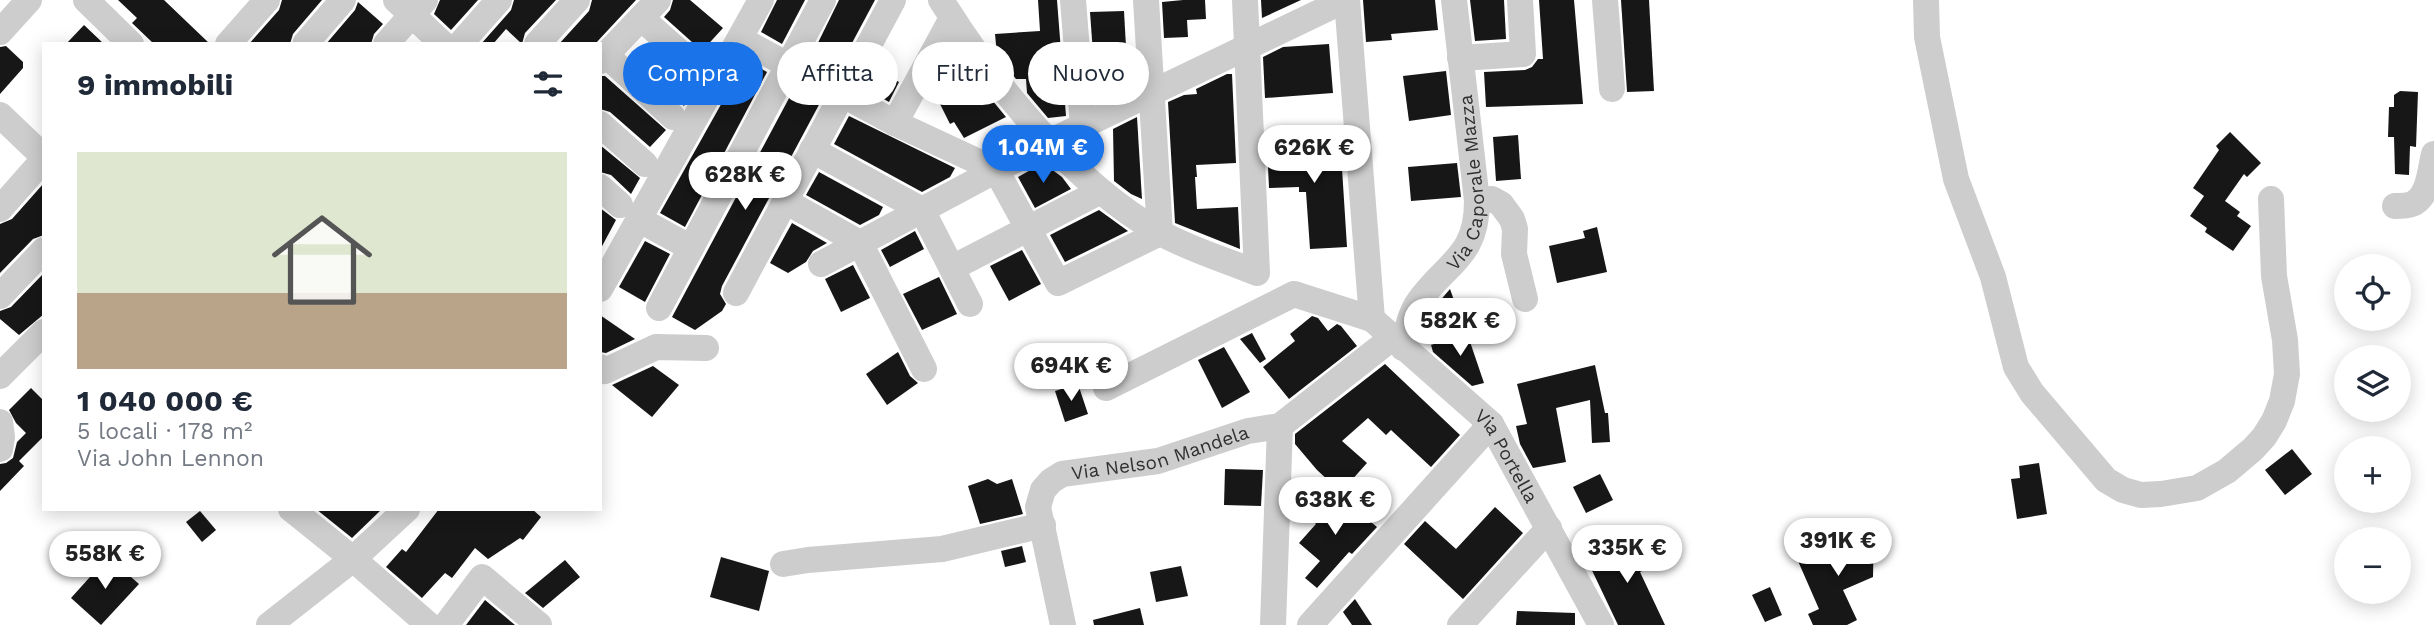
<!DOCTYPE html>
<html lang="it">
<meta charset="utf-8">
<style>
body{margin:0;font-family:"Work Sans",sans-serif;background:#f6f6f7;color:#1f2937;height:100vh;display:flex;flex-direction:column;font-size:26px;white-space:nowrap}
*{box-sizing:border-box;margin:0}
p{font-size:23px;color:#747a83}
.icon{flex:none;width:38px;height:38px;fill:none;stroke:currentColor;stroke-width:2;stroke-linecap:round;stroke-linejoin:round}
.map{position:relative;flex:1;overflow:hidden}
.details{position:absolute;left:42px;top:42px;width:560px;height:469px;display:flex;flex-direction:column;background:#fff;border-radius:0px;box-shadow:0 4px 18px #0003}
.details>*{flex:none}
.banner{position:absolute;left:623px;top:42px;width:665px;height:63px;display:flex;gap:14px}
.controls{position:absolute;left:2334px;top:254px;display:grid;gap:14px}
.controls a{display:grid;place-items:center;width:77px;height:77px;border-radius:50%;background:#fff;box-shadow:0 4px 18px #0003;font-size:35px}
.price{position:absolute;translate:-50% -60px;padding:0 16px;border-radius:24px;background:#fff;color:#222;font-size:23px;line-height:46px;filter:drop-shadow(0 2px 4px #0008)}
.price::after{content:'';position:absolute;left:50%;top:42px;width:21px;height:16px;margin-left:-10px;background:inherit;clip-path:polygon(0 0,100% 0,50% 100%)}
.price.active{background:#1a73e8;color:#fff}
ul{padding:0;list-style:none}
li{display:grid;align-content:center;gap:14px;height:371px;padding:0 35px}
li span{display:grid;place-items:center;height:217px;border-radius:0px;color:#555}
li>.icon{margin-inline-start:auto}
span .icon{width:126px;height:126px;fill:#fffc;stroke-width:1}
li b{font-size:30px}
h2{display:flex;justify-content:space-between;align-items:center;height:84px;padding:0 35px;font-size:30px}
.chip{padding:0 24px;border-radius:32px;background:#fff;box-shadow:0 4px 18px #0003;font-size:24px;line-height:63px}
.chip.active{background:#1a73e8;color:#fff}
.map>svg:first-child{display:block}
.building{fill:#171717}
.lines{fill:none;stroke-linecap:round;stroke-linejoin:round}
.minor{stroke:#cdcdcd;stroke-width:26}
.labels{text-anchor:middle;stroke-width:7;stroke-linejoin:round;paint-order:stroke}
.street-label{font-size:19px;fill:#303030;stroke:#fff}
</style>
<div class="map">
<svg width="2434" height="625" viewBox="0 0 2434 625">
<rect width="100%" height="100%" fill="#fff"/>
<g class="building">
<polygon points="118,0 164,0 210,44 154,44 132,23 137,18"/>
<polygon points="282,0 322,0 293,34 290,44 249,44 279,10"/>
<polygon points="440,0 478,0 451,30 434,14"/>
<polygon points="514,0 556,0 525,33 522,44 506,29 493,44 481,44 511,10"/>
<polygon points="592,0 636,0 595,44 559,44 589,11"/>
<polygon points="673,0 690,0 723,28 702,51 664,17 670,10"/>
<polygon points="777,0 805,0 782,44 761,32"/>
<polygon points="839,0 875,0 836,73 810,59"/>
<polygon points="1038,0 1057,0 1066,116 1048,118 1027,93 1026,79 1016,79 1008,69 1008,62 1003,62 997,55 995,34 1040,31"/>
<polygon points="1183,0 1205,0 1206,19 1187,20 1188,37 1164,38 1162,2"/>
<polygon points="1261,0 1301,0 1262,18"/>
<polygon points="1363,0 1435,0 1438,30 1391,34 1392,40 1366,42"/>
<polygon points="1470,0 1504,0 1506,39 1475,41"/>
<polygon points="1539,0 1574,0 1583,104 1486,107 1484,72 1525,70 1532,67 1538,59 1543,59"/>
<polygon points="1621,0 1649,0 1654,91 1627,92"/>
<polygon points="358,2 383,24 374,34 371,44 326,44 355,10"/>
<polygon points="1124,11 1127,65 1094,67 1090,12"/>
<polygon points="84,25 104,44 66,44"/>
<polygon points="1329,44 1333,93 1265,98 1263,57 1283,47"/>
<polygon points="6,46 23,62 23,68 0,94 0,47"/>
<polygon points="654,51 695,85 684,106 641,66"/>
<polygon points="952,51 1006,117 964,138 954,122 950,124 932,88"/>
<polygon points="746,60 767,72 685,227 660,213"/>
<polygon points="874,69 899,82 889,102 864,88"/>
<polygon points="1446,71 1451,115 1409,121 1403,76"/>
<polygon points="1227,74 1232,74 1236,163 1196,165 1197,177 1195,177 1197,209 1238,207 1240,249 1175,223 1168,102 1184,95 1197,94 1196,89"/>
<polygon points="600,76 605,76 666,130 650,147 610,112 600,109"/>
<polygon points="795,87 821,101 722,286 720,294 726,304 722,311 695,330 672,317"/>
<polygon points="2400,91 2418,92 2416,147 2410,146 2409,175 2395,174 2394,137 2388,137 2389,107 2394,107 2394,95"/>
<polygon points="849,116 955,168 950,177 922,192 834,144"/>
<polygon points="1137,117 1142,199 1131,194 1114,181 1113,129"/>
<polygon points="2230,132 2261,163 2247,177 2244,174 2225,201 2240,212 2237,216 2251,226 2233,251 2205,232 2207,228 2190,216 2204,196 2193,188 2219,150 2216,146"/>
<polygon points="1518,135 1521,179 1496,181 1493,137"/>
<polygon points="1340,137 1347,247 1310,249 1306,192 1299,192 1299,187 1269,188 1267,146 1295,144 1295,140"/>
<polygon points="600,145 640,178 631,194 611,175 600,172"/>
<polygon points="1043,163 1062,177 1071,189 1035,208 1018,177"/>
<polygon points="1457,163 1461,197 1411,201 1408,167"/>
<polygon points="819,172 883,207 879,215 860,225 806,195"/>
<polygon points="44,183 44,235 33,239 0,273 0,224 12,219"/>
<polygon points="600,208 616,220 600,250"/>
<polygon points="1099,210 1128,231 1065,262 1050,235"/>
<polygon points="792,223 827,243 813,251 806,262 788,273 770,263"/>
<polygon points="1597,227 1607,272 1557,283 1549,246 1585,238 1583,231"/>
<polygon points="915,231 924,249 890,267 881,250"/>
<polygon points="645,241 670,254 645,302 619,287"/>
<polygon points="1022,250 1041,284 1009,301 990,266"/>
<polygon points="853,265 870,298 841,312 825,279"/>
<polygon points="44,273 44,314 19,335 0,319 0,311 11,307"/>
<polygon points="939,277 957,314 922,330 903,294"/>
<polygon points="1450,289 1463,325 1426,324 1432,310"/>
<polygon points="600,315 635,339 606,353 600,352"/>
<polygon points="1312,316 1318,318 1328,331 1337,324 1341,326 1357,346 1289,399 1263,367 1295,341 1290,334"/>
<polygon points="1252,333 1266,359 1260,363 1240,339"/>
<polygon points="1467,333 1484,383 1472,386 1433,352 1431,345"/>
<polygon points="1224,347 1250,392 1222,408 1198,360"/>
<polygon points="898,352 910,376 918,383 887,405 866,374"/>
<polygon points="1385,364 1460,435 1431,467 1391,430 1386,435 1368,418 1342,441 1367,463 1341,492 1317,470 1295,444 1295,434"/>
<polygon points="1595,365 1605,413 1608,413 1610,442 1592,443 1590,400 1556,408 1566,462 1533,468 1520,444 1516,426 1527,424 1517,384"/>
<polygon points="653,366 679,385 652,417 612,385"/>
<polygon points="1078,384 1088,414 1065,422 1055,391"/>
<polygon points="31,388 44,401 44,436 19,461 24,466 0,491 0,464 6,463 13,458 17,442 26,433 16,423 9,410"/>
<polygon points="2292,449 2312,474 2285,495 2265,470"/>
<polygon points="2039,463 2047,514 2017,519 2011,479 2020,478 2019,466"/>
<polygon points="1225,469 1263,470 1261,506 1224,505"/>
<polygon points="1600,474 1613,500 1586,513 1573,487"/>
<polygon points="988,479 997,484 1012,479 1023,514 980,524 968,486"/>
<polygon points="1336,493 1377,527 1352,554 1349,552 1317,588 1305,578 1320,561 1299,543 1316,524 1312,520"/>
<polygon points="1495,507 1523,533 1463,599 1404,544 1425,521 1456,549"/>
<polygon points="316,509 382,509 352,538"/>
<polygon points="439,509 532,509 541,517 523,540 520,538 488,559 475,548 452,578 445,573 422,598 386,567 402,549 406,552"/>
<polygon points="200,511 216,530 202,542 186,522"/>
<polygon points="1874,529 1873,577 1843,590 1857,620 1847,625 1813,625 1808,614 1819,609 1798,561"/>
<polygon points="1639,538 1653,566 1640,572 1665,625 1618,625 1588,562"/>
<polygon points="1022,546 1026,562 1005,567 1001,551"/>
<polygon points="108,557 139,584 101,625 71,598"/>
<polygon points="721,557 769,571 759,611 710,597"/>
<polygon points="565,560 580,577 543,608 525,593"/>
<polygon points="1181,566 1188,596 1156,602 1150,572"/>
<polygon points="1770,587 1782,615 1765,622 1752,595"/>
<polygon points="1355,599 1372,625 1352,625 1343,612"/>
<polygon points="485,600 515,625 466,625"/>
<polygon points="1140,608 1144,625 1094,625 1093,620"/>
<polygon points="1517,611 1575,613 1575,625 1516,625"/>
</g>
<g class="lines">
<g class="minor">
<polyline points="86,0 131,44"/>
<polyline points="396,0 443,44"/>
<path d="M 941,0 C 993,84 1072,182 1159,232 C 1188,249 1226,260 1257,273 L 1245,0"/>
<polyline points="1073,0 1083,126"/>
<polyline points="1347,0 1372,319"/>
<polyline points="1605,0 1612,89"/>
<polyline points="1926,0 1927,37 1956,179 1993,277 2016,367 2032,393 2106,480 2123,490 2141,495 2161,494 2197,488 2227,471 2253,449 2264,437 2274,421 2282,401 2287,374 2285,340 2274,276 2271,199"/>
<polyline points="641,18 701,71"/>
<polyline points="0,32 29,0"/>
<polyline points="740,39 895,123 996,170 1058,283 1160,233 1146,0"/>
<polyline points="228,44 267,0"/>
<polyline points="305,44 343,0"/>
<polyline points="386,44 425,0"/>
<polyline points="460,44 499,0"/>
<polyline points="537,44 577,0"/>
<polyline points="606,55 673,117"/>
<polyline points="1460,58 1523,54 1520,0"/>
<polyline points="600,61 658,0"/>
<polyline points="0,115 44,157"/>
<polyline points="895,123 952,18"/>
<polyline points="600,124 645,164"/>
<polyline points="812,150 922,210 970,304"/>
<polyline points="600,187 620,205"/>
<polyline points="785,201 860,243 924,369"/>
<polyline points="1477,201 1492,199 1501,204 1512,219 1515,229 1514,254 1525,299"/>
<path d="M 2395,206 C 2400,206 2407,206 2412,204 C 2429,197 2430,170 2434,154"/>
<polyline points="0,209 44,159"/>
<polyline points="640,220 691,248"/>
<polyline points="821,264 1049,142 1345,0"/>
<polyline points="952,268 1099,192"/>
<polyline points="600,289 761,0"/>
<polyline points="736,293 893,0"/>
<polyline points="0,296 44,250"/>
<polyline points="659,308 823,0"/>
<path id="s1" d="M 1403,348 C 1407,332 1409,315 1419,301 C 1447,262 1477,257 1477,201 L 1454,0"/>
<polyline points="600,367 605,371 656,347 706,348"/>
<polyline points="0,376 44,332"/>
<path id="s2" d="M 1106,388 L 1294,294 L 1372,319 L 1491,424 L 1601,625"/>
<polyline points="0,422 2,437 0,449"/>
<polyline points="291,509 353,559 429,625"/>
<polyline points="783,564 808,560 942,549 1043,525"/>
<polyline points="269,625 353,559 407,509"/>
<polyline points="446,625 482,577 539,625"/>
<path id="s3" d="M 1063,625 L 1038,507 L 1043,490 L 1051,481 L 1062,474 L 1158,461 L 1248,431 L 1280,426 L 1392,338"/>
<polyline points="1273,625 1280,426"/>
<polyline points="1310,625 1491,424"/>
<polyline points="1460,625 1549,528"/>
</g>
</g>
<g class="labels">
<g class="street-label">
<text dy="7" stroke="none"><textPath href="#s1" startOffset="186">Via Caporale Mazza</textPath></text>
<text dy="7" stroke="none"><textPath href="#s3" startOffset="264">Via Nelson Mandela</textPath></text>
<text dy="7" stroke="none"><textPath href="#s2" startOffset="486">Via Portella</textPath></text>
</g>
</g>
</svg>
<div class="controls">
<a><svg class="icon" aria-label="locate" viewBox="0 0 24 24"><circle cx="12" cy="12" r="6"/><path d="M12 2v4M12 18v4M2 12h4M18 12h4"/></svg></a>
<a><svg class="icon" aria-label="layers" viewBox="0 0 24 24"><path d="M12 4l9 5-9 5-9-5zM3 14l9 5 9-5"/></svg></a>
<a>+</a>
<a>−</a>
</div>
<b class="price active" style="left:1043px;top:185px">1.04M €</b>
<b class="price" style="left:1314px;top:185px">626K €</b>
<b class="price" style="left:745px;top:212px">628K €</b>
<b class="price" style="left:1460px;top:358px">582K €</b>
<b class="price" style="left:1071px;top:403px">694K €</b>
<b class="price" style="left:1335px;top:537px">638K €</b>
<b class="price" style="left:1838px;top:578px">391K €</b>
<b class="price" style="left:1627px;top:585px">335K €</b>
<b class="price" style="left:105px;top:591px">558K €</b>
<div class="banner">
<a class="chip active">Compra</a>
<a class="chip">Affitta</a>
<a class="chip">Filtri</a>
<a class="chip">Nuovo</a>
</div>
<section class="details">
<h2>9 immobili<svg class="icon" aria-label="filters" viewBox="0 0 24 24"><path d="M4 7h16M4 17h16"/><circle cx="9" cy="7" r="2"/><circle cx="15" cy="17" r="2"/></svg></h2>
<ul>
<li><span style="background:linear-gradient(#dfe7d0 65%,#b9a48a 0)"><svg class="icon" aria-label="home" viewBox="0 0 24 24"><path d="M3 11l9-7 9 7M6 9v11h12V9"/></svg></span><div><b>1 040 000 €</b><p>5 locali · 178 m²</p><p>Via John Lennon</p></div></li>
</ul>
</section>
</div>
